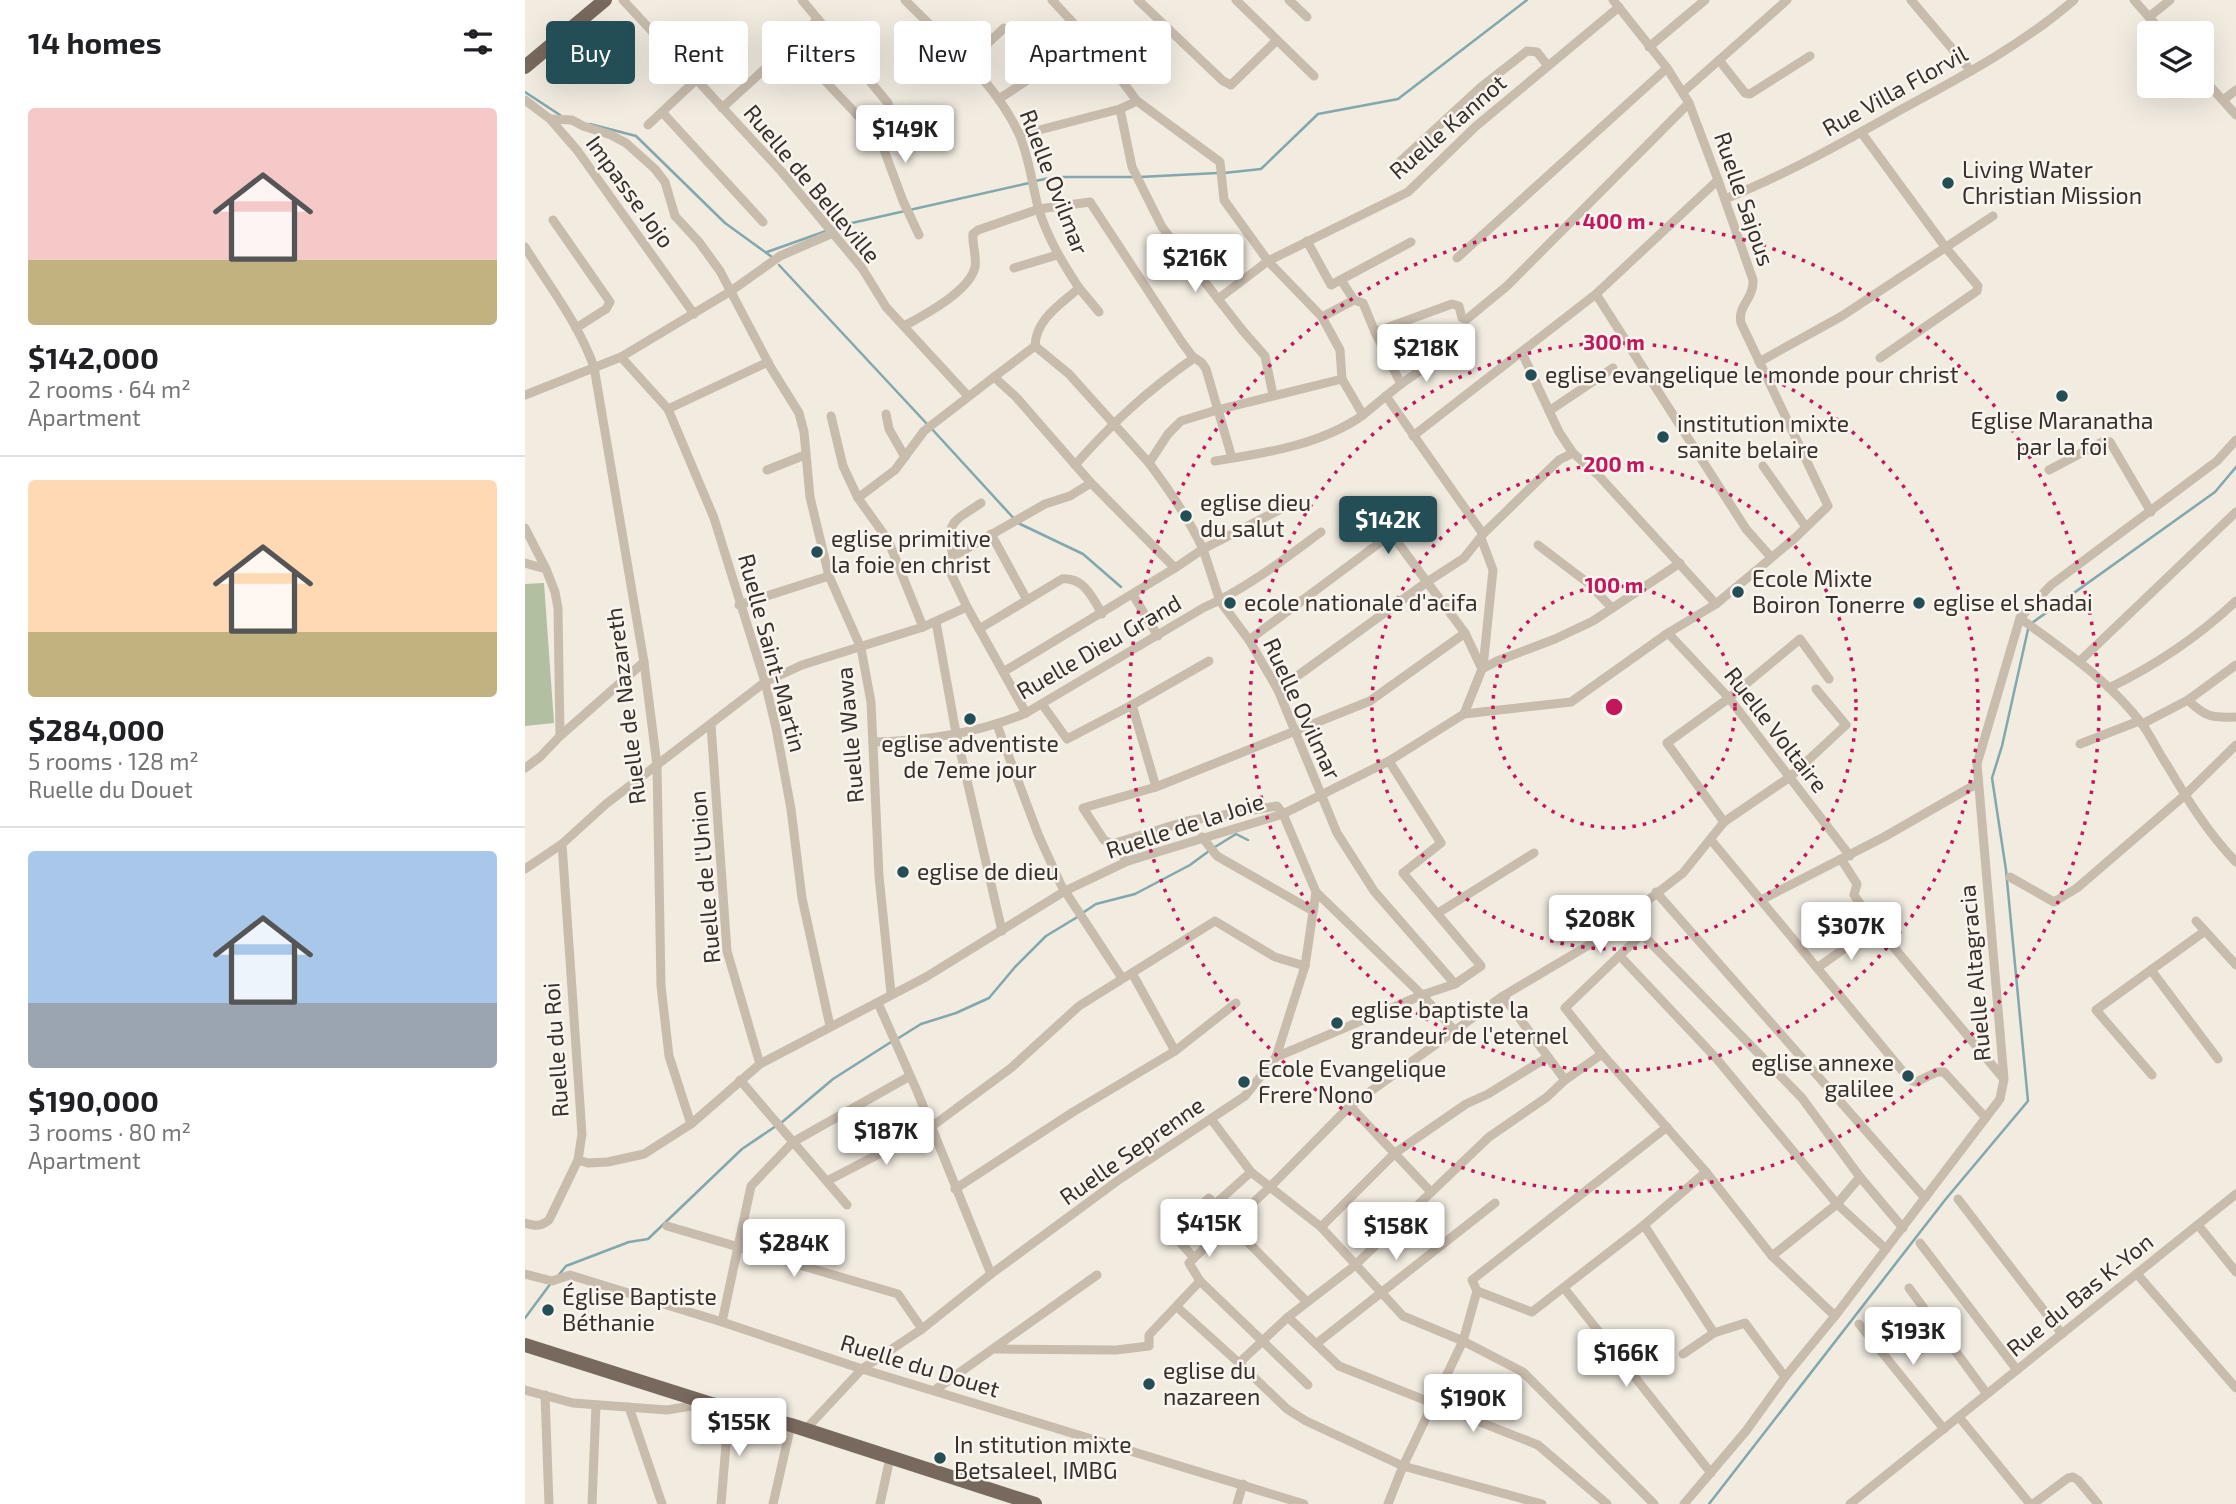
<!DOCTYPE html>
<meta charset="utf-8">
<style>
body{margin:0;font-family:"Exo 2",sans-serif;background:#f6f6f6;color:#202124;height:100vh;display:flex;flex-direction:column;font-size:26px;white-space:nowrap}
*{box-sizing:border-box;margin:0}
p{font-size:23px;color:#757577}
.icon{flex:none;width:38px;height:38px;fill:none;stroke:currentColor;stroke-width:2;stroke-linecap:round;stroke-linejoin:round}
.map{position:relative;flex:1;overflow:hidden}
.side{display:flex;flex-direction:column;background:#fff;width:525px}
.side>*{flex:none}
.guide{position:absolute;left:21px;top:21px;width:665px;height:63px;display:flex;gap:14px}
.fabs{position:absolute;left:1612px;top:21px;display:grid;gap:14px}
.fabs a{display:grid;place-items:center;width:77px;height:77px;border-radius:7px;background:#fff;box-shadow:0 7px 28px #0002;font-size:35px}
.price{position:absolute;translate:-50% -60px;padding:0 16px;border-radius:7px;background:#fff;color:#222;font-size:23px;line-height:46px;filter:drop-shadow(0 2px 4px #0008)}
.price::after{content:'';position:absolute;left:50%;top:42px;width:21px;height:16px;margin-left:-10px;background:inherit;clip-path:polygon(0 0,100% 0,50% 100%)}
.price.on{background:#244e55;color:#fff}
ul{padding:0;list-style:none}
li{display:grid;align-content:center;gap:14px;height:371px;padding:0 28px}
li+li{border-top:2px solid #e0e0e0}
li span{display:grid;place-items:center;height:217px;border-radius:7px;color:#555}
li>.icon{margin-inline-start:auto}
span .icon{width:126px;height:126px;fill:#fffc;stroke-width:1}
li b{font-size:30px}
h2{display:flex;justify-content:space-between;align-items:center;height:84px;padding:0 28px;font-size:30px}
.tag{padding:0 24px;border-radius:7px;background:#fff;box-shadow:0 7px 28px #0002;font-size:24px;line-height:63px}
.tag.on{background:#244e55;color:#fff}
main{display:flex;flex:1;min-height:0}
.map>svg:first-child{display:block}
.green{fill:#b3bfa1}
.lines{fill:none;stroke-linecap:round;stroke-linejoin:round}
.stream{stroke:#82a7ac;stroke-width:2.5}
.street{stroke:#c8bcad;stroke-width:9}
.primary{stroke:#78695e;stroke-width:14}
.ring{fill:none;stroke:#c2185b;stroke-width:3.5;stroke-dasharray:3.5 7}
.poi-dot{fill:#244e55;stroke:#f9f4ed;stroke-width:2.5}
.labels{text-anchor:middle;stroke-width:5;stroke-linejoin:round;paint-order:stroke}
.street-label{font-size:23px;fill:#37302b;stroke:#f9f4ed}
.poi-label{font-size:23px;fill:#37302b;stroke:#f9f4ed;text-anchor:start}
.centre{fill:#c2185b;stroke:#f9f4ed;stroke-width:3.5}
.ring-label{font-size:21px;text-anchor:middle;font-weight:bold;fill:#c2185b;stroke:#f9f4ed;stroke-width:5;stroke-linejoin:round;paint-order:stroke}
</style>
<main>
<section class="side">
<h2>14 homes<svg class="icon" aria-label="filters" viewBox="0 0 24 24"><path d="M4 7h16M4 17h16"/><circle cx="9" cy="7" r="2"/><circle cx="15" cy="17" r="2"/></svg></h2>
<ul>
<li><span style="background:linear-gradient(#f6c9c9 70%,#c2b280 0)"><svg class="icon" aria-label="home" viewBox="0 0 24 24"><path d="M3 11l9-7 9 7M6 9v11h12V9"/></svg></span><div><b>$142,000</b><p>2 rooms · 64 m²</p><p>Apartment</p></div></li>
<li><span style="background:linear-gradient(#ffd9b3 70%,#c2b280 0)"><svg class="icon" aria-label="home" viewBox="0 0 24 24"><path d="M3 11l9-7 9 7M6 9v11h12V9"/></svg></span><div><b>$284,000</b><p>5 rooms · 128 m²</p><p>Ruelle du Douet</p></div></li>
<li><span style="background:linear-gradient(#a9c7e8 70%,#9aa5b1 0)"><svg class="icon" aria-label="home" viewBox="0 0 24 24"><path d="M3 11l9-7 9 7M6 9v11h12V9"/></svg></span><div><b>$190,000</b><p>3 rooms · 80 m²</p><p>Apartment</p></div></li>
</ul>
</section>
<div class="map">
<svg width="1711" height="1504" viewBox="0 0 1711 1504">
<rect width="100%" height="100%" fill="#f1ebe0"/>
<polygon class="green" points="19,583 29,723 0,726 0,584"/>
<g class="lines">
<g class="stream">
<polyline points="0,92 35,115"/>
<polyline points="65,124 111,136 200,223 247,257"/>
<polyline points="699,173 736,169 793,114 873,99 1002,0"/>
<polyline points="615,177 692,173"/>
<polyline points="510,181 530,177 608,177"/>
<polyline points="242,252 318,225 504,183"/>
<polyline points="254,265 402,424"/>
<polyline points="406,428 493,523 558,554 596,587"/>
<polyline points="690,847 711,834 723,840"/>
<polyline points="559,912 571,904 610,894 665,865 684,851"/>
<polyline points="372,1039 396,1024 431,1013 464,998 490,967 521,936 554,916"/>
<polyline points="256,1123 308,1079 366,1042"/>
<polyline points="33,1276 41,1266 104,1242 123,1239 217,1149 251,1126"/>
<polyline points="0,1318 26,1283"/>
<polyline points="1184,1504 1420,1200 1503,1101 1481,870 1467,778 1477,746 1504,625 1690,492 1711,467"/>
</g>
<g class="street">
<polyline points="98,0 256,171 337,268 361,307 443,396"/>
<polyline points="277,0 363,103 366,117 355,139"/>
<path d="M 380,0 C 420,41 470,81 494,134 C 504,157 507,183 513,207 C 522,237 537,262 554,288 C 535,305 511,319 510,346 L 469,377 L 491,397 L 566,483 L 650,568 L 678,549 L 695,601 L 724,640 L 753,690 L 812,833 L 849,891 L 930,984"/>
<polyline points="527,0 576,53 612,101 695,162 699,200 743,261 797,317 815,350 817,379 838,415 861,396 958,534"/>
<polyline points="613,0 698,81 706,85 751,41"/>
<polyline points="711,0 789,76"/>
<polyline points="764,0 782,17"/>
<polyline points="1386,0 1446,71"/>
<polyline points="1609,0 1638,33"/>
<polyline points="1624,17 1645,0"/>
<polyline points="266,45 293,19"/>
<polyline points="1124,47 1180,0"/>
<polyline points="1194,60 1220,93 1225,94 1285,56"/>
<polyline points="442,63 479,28"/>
<polyline points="1676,76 1711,115"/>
<polyline points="1158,92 1262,0"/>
<polyline points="474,99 507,77"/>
<polyline points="0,100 25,119 52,150 169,314"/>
<polyline points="1698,100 1711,90"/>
<polyline points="197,108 266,45 355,139 378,201 394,235"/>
<polyline points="595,109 607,167 637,227 718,331 740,356 748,395"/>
<polyline points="137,112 238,222"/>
<polyline points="25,119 47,120 58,126 86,135 101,143 130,169 140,182 150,216 174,242 195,271 246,368 274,413 279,432 285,497 304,576 336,648 346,702 354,876 366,993"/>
<polyline points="123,125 171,80"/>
<polyline points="1336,132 1421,248 1453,286 1452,291 1355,358"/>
<polyline points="495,135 595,109 612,101"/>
<polyline points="868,168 956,87 1002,51 1012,52 1023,66"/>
<path d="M 1200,199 C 1262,174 1319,142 1377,109 C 1436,77 1497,45 1549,0"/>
<polyline points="28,220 85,302 81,309 51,328"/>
<polyline points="782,241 806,285 886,242"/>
<path d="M 0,247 C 24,286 54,324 69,367 L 119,662 L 132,765 L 136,986 L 144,1056 L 166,1124"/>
<polyline points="932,258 1142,68"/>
<polyline points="489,268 532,255"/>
<polyline points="816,280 829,300 838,303 850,332"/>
<polyline points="554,288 574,312"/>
<polyline points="1071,294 1221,529 1245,556"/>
<polyline points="693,299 743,261 883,192 950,127 1094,7"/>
<polyline points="797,317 829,300"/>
<path d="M 379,326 C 399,315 445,291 450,267 C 452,257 447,245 448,234 L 453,230 L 514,209 L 565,202 L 656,341 L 667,356 L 677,363 L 681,369 L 707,458"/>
<polyline points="510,346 544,374 624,463"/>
<polyline points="997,353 1034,432 1048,453 1074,476 1191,604"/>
<polyline points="96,357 143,409 189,518 240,682 251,728 266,809 277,898 305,1026"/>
<polyline points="1234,362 1317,316 1468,216"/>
<polyline points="876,384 893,372 914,363"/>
<polyline points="0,395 96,357 206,291 255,256 308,233"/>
<polyline points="861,396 876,384 850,332 927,304 934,306 937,318 942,319 982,286 1164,103"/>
<polyline points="143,409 243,362"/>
<polyline points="1024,411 1088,368"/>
<polyline points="361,414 364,429 380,457"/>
<polyline points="306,416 318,466 333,498 363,540 398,627"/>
<polyline points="888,436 1071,294 1193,180"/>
<path d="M 690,461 C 740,453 796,445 838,415"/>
<path d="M 550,465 C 588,422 622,391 669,358"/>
<polyline points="1238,466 1281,527"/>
<polyline points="242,470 280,455"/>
<polyline points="1524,470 1579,441 1585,442 1626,512"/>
<polyline points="333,498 370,470 399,431 469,377"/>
<path d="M 756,509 L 678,549 C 663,517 645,491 624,463 L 643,434 L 656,421 L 692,410 L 817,379"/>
<polyline points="0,528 21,569"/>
<polyline points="466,534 502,600"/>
<polyline points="956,538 968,570 958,667"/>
<polyline points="1013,545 1063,583 1087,608"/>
<path d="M 428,556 C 420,520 429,522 456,503"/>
<polyline points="0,563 21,569 30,592 33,608 35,736"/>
<polyline points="608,595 633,636"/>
<polyline points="214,605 304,576"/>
<path d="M 1495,618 C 1538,650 1584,680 1617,724 C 1626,736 1633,752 1642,765 C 1662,799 1683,833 1711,862"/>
<polyline points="411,622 431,733 477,931"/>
<path d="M 454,629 L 537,579 C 559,577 568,598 577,614"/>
<polyline points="1143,633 1204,698 1325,856"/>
<polyline points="724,640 865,535"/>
<polyline points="1555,661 1711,512"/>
<polyline points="957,669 940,633 902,582 939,558 958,534 1034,460 1048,453"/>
<polyline points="478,672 650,568"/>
<path d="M 1584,688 C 1631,665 1673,637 1711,601"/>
<polyline points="753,690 902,582 851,513"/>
<path d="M 1663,700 C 1680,717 1687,718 1711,717"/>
<polyline points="517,704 542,739 607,705 631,787"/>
<polyline points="607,705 684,661"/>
<polyline points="501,713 442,607 420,561 520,504 545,496 566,483"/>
<polyline points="939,714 957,669 972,661 1030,639 1068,621 1155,563"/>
<polyline points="1617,724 1663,700 1711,665"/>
<polyline points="186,725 202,951 235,1064"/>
<polyline points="472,725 513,834 536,885 597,978"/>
<path d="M 348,742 C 400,741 453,733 501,713 L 678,608 C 721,589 758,560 796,532"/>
<polyline points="1555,744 1614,721"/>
<polyline points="0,768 15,757 35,736 119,662"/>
<polyline points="1199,822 1265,777 1321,725 1291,689"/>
<polyline points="677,837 692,856 788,911"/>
<polyline points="1186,840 1385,1080 1391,1082 1412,1072 1419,1072 1460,1117"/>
<polyline points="1316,859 1332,884 1329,895 1351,926"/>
<polyline points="603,861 587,844 579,840 558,808 631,787 845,701 940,633"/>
<polyline points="0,869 37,844 81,804 240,682 277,665 398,627 442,607"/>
<polyline points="1485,877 1529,902 1552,888 1660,795 1711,745"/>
<polyline points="791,892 897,995 930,1031"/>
<polyline points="1131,892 1400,1198"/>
<polyline points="1236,900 1359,837 1453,783"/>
<polyline points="913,913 1009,853"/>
<polyline points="1671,921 1711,965"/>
<polyline points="1095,956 1191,1058 1312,1204 1361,1249"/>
<polyline points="1292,968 1351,926 1478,1078"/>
<polyline points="1626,970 1680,931"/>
<polyline points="607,973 650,1051"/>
<polyline points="978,996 1040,1080"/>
<polyline points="353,1003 392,1091 466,1274"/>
<polyline points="751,1057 897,995 930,984 956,966 878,873 916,843 864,761"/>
<polyline points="1627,1075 1571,1010 1626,970 1693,1059"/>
<polyline points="215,1080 322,1205"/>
<polyline points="825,1106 906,1192"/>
<polyline points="686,1119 726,1172 796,1227 878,1316 938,1341 998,1372 1129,1504"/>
<path d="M 53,1160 L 63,1163 L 83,1162 L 119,1154 L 166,1124 L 235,1064 L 401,977 L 540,891 L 603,861 L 758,814 L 864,761 L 939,714 L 1046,702 L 1143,633 L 1191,604 L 1270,538 L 1303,506 L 1216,323 C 1212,306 1229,299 1228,280 L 1193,180 L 1164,103 L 1142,68 L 1088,0"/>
<polyline points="302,1181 406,1127 486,1068 554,1006 690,921 750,957 780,966"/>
<polyline points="430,1189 548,1112 650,1051 711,1003"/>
<polyline points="1433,1199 1537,1334"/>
<polyline points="689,1205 726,1172"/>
<path d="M 0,1223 C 10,1226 15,1227 24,1220 L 53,1160 L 57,1134 L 37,844"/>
<polyline points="1119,1225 1189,1333"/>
<polyline points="1673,1225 1711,1272"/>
<polyline points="142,1226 373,1294 397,1329"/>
<polyline points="796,1227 870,1153 941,1104 963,1094 1023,1057"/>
<polyline points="1395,1243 1492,1370"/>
<polyline points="1247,1256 1312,1204 1335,1177"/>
<polyline points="669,1258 744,1188 825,1106 978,996 1069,942 1158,873 1199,822 1142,743 1204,698 1275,639 1304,679"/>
<polyline points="0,1274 27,1281 45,1275 197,1322 337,1369 779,1504"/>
<polyline points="1612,1274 1711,1388"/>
<polyline points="675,1281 783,1385"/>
<polyline points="1039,1288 1186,1473"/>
<polyline points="1384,1288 1462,1394"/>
<polyline points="952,1291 1007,1312 1119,1225 1181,1172"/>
<polyline points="652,1307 714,1363 762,1409 781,1421 878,1466 1017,1504"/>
<polyline points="1310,1316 1247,1256 1181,1172 1077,1054 1040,1008 1117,934 1277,1098 1335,1177 1378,1228"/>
<polyline points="763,1317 814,1366 1013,1445 1082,1504"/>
<polyline points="197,1322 226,1186 268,1142 385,1076"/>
<polyline points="1334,1324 1419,1429"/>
<polyline points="791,1344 970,1203"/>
<polyline points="469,1349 591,1350 624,1346 624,1335 675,1281 664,1263 669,1258 647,1233 684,1198 706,1225 782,1302"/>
<polyline points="1158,1354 1189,1333 1220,1323 1260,1377"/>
<polyline points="714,1363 763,1317 828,1267 964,1137 1022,1097 1040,1080 1077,1054"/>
<polyline points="0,1390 48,1403 142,1410 178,1404"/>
<polyline points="410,1390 572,1275"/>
<polyline points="20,1395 24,1504"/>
<polyline points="104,1407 137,1504"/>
<polyline points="1434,1417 1505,1504"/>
<polyline points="280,1430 337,1369 397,1329 466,1274 595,1179 720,1096 751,1057 780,966 791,892 758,814 752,806 662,821 587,844"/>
<polyline points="67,1504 71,1405"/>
<polyline points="196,1504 204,1409"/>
<polyline points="248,1504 266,1425"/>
<polyline points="355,1504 365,1458"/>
<polyline points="712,1504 718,1484"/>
<polyline points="863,1504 878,1466 938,1341 952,1291 947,1280 1142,1127"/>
<polyline points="1159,1504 1221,1431 1260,1377 1310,1316 1475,1099 1479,1079 1452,764 1495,618 1526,585 1692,461 1711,440"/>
<polyline points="1325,1504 1711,1194"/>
<polyline points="1508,1504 1543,1478 1548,1477 1553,1480 1573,1504"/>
</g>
<g class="primary">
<polyline points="0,67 80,0"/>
<polyline points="0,1345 183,1403 266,1425 510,1504"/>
</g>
</g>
<g class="ring">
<circle cx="1089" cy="707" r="121"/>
<circle cx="1089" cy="707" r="242"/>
<circle cx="1089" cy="707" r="364"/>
<circle cx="1089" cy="707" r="485"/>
</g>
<g class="poi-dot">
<circle cx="1423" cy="183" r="7"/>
<circle cx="1006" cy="375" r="7"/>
<circle cx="1537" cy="396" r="7"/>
<circle cx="1138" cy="437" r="7"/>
<circle cx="661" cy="516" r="7"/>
<circle cx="292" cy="552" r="7"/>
<circle cx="1213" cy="592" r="7"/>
<circle cx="705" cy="603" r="7"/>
<circle cx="1394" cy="603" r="7"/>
<circle cx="445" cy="719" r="7"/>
<circle cx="378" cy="872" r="7"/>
<circle cx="812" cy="1023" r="7"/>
<circle cx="1383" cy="1076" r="7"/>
<circle cx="719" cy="1082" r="7"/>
<circle cx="23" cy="1310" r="7"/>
<circle cx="624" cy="1384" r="7"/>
<circle cx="415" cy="1458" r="7"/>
</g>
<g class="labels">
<g class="street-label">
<text transform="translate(1370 91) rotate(-29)" y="8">Rue Villa Florvil</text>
<text transform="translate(923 127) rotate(-41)" y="8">Ruelle Kannot</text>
<text transform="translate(529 182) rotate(69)" y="8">Ruelle Ovilmar</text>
<text transform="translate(287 184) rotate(50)" y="8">Ruelle de Belleville</text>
<text transform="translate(105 192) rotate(54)" y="8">Impasse Jojo</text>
<text transform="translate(1219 199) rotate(71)" y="8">Ruelle Sajous</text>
<text transform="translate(574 647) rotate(-30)" y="8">Ruelle Dieu Grand</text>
<text transform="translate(247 653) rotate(75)" y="8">Ruelle Saint-Martin</text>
<text transform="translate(101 706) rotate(-97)" y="8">Ruelle de Nazareth</text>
<text transform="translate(777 709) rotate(65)" y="8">Ruelle Ovilmar</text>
<text transform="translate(1251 730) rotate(52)" y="8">Ruelle Voltaire</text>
<text transform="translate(325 735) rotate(-95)" y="8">Ruelle Wawa</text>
<text transform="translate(660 826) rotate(-18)" y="8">Ruelle de la Joie</text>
<text transform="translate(180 877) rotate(-95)" y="8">Ruelle de l'Union</text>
<text transform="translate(1450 973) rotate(-95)" y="8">Ruelle Altagracia</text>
<text transform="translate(31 1050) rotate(-94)" y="8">Ruelle du Roi</text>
<text transform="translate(607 1151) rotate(-35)" y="8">Ruelle Seprenne</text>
<text transform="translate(1555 1295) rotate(-39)" y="8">Rue du Bas K-Yon</text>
<text transform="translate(395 1366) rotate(17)" y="8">Ruelle du Douet</text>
</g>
<g class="poi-label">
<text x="1437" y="178">Living Water<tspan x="1437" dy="26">Christian Mission</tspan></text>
<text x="1020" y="383">eglise evangelique le monde pour christ</text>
<text x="1537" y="429" text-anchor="middle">Eglise Maranatha<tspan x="1537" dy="26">par la foi</tspan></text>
<text x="1152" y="432">institution mixte<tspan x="1152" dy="26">sanite belaire</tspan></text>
<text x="675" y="511">eglise dieu<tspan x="675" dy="26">du salut</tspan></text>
<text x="306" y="547">eglise primitive<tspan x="306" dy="26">la foie en christ</tspan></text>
<text x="1227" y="587">Ecole Mixte<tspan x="1227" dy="26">Boiron Tonerre</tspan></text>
<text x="719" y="611">ecole nationale d'acifa</text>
<text x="1408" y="611">eglise el shadai</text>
<text x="445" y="752" text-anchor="middle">eglise adventiste<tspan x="445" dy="26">de 7eme jour</tspan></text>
<text x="392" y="880">eglise de dieu</text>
<text x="826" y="1018">eglise baptiste la<tspan x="826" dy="26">grandeur de l'eternel</tspan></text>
<text x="1369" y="1071" text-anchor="end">eglise annexe<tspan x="1369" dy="26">galilee</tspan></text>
<text x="733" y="1077">Ecole Evangelique<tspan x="733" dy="26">Frere Nono</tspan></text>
<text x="37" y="1305">Église Baptiste<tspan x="37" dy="26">Béthanie</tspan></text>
<text x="638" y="1379">eglise du<tspan x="638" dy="26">nazareen</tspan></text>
<text x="429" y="1453">In stitution mixte<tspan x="429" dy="26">Betsaleel, IMBG</tspan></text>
</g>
</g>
<circle cx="1089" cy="707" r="10" class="centre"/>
<g class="ring-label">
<text x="1089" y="229">400 m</text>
<text x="1089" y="350">300 m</text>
<text x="1089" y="472">200 m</text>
<text x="1089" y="593">100 m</text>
</g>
</svg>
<div class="fabs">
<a><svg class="icon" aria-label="layers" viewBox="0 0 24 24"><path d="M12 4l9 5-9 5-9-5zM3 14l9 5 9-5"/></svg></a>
</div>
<b class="price" style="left:380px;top:165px">$149K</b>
<b class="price" style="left:670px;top:294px">$216K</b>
<b class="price" style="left:901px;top:384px">$218K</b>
<b class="price on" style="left:863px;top:556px">$142K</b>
<b class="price" style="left:1075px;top:955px">$208K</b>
<b class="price" style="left:1326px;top:962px">$307K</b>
<b class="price" style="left:361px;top:1167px">$187K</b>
<b class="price" style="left:684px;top:1259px">$415K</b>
<b class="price" style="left:871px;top:1262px">$158K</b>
<b class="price" style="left:269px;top:1279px">$284K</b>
<b class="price" style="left:1388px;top:1367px">$193K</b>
<b class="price" style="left:1101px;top:1389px">$166K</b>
<b class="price" style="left:948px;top:1434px">$190K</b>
<b class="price" style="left:214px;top:1458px">$155K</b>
<div class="guide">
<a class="tag on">Buy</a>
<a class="tag">Rent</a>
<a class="tag">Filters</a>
<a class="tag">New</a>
<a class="tag">Apartment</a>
</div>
</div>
</main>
